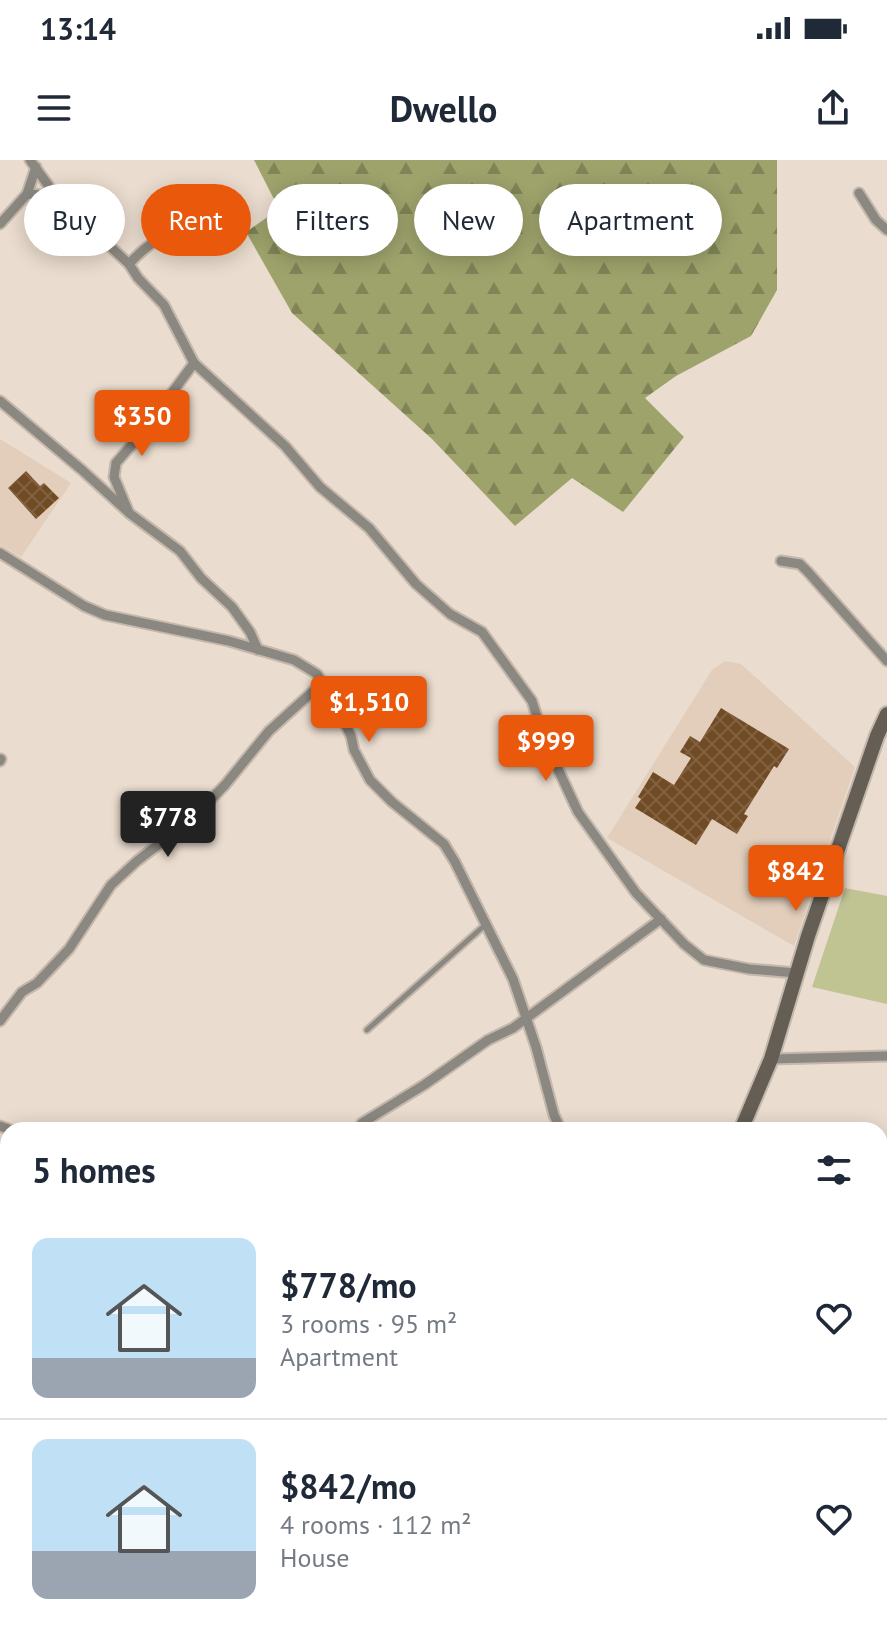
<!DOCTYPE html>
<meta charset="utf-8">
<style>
body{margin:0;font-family:"PT Sans",sans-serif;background:#f2f2f3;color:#1f2937;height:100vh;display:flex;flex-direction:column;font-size:30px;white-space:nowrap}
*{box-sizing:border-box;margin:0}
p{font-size:26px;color:#747a83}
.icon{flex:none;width:44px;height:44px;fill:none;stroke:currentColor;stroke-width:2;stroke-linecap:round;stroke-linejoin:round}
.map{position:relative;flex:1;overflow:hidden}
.details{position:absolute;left:0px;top:962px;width:888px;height:512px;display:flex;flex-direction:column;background:#fff;border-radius:24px 24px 0 0;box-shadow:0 4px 20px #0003}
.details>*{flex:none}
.hud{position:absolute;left:24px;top:24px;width:840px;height:72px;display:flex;gap:16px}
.price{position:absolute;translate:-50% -68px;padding:0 18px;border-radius:8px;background:#ea580c;color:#fff;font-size:26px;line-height:52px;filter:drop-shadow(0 2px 4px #0008)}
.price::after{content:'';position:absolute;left:50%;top:48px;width:24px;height:18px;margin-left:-12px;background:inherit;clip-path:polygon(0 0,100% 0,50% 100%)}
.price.active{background:#222;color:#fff}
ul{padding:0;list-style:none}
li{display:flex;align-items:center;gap:24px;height:200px;padding:0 32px}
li+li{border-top:2px solid #e0e1e3}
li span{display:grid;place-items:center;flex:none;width:224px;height:160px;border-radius:16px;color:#555}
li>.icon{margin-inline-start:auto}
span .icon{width:96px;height:96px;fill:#fffc;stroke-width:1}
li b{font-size:34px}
h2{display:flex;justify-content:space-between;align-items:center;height:96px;padding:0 32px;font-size:34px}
.pill{padding:0 28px;border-radius:36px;background:#fff;box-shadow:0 4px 20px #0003;font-size:28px;line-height:72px}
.pill.active{background:#ea580c;color:#fff}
.status{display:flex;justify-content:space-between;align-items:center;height:56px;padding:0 40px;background:#fff;direction:ltr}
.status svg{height:22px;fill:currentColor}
header{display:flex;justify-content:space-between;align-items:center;height:104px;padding:0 32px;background:#fff;font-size:36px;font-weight:700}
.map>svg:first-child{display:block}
.built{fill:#e2cebb}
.forest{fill:url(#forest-firs)}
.pitch{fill:#c0c493}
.building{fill:url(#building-cross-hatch)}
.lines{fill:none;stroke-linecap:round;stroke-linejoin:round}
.lane-casing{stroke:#c4b8ac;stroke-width:9}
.street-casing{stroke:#c4b8ac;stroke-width:13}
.secondary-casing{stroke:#c4b8ac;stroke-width:18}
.lane{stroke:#8b8781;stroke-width:5}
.street{stroke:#8b8781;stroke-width:9}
.secondary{stroke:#645e55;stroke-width:14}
</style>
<div class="status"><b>13:14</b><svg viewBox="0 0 49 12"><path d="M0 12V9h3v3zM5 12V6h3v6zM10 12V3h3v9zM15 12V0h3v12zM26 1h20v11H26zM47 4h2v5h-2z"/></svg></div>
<header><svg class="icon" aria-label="menu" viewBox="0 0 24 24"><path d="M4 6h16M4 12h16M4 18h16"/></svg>Dwello<svg class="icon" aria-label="share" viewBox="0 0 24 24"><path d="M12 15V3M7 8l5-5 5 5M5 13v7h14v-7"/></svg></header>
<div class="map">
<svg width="887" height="1474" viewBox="0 0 887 1474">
<defs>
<pattern id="forest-firs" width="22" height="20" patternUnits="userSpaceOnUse" patternTransform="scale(2)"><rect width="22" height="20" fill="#9ea36c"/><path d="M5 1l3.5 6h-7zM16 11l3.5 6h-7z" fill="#808457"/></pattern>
<pattern id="building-cross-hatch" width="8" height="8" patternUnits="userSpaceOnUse" patternTransform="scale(2)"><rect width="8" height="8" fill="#714b24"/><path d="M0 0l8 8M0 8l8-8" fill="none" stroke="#806141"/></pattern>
</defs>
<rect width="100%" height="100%" fill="#eadcce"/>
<g class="built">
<polygon points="0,279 71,323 21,397 0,385"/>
<polygon points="725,501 741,504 855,607 794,786 607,678 712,510"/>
</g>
<polygon class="forest" points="254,0 777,0 777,130 751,176 676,216 645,238 684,277 623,352 572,318 515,366 432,279 292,153 246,72 279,49"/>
<polygon class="pitch" points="845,728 887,736 887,844 812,827"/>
<g class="building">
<polygon points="26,311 40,326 44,323 59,338 36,359 8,328"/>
<polygon points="721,548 789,589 777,608 774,606 744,654 748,656 737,674 712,659 696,685 635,648 641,639 638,637 653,612 674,625 691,598 680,592 690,576 700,582"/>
</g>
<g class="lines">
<g class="lane-casing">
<polyline id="lane" points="367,870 485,765"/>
</g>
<g class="street-casing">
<g id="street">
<polyline points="30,0 56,36"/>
<polyline points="859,33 876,60 887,70"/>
<polyline points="27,34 36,7"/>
<polyline points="0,64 27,34 56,36 129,104 138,118 164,145 194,203"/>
<path d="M 129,104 C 145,86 161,76 183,66"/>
<polyline points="0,241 82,310 127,351"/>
<polyline points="0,393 84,446 105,455 229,481 294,500 317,514 338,549 351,576 354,590 370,620 392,642 444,684 455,702 513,819 536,887 554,955 561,970"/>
<polyline points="781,401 800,404 808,412 887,501"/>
<polyline points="258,490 250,472 232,447 201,418 180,391 129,353 114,317 116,303 143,272 194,203 285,286 320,327 369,368 416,424 450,454 482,472 532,541 544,579 578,652 636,733 684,784 704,800 749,809 796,813"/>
<polyline points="0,601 1,599"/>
<polyline points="0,861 22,832 37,823 69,789 111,725 137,701 193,658 225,625 269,571 322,523"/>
<polyline points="771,899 887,896"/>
<polyline points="0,966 11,970"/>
<polyline points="357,970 362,963 424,925 488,880 513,868 661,759"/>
<polyline points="0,1047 8,1037"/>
<polyline points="880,1157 887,1158"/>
<polyline points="880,1361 887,1373"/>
<polyline points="880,1430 887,1423"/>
<polyline points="268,1466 274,1474"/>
<polyline points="616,1466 620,1474"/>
<polyline points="461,1474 467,1466"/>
<polyline points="835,1474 843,1466"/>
</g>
</g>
<g class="secondary-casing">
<g id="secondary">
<polyline points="741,970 771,899 808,776 877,576 887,554"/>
<polyline points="0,1341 8,1340"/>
</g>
</g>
<use href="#lane" class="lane"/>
<use href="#street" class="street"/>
<use href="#secondary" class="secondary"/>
</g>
</svg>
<b class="price" style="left:142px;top:298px">$350</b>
<b class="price" style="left:369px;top:584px">$1,510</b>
<b class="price" style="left:546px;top:623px">$999</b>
<b class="price active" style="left:168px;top:699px">$778</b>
<b class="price" style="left:796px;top:753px">$842</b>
<div class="hud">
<a class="pill">Buy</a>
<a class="pill active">Rent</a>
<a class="pill">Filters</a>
<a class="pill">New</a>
<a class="pill">Apartment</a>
</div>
<section class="details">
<h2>5 homes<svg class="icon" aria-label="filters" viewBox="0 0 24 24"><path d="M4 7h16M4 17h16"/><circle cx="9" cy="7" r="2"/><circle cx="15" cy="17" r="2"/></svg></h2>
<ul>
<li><span style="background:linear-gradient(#bfe0f5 75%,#9aa5b1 0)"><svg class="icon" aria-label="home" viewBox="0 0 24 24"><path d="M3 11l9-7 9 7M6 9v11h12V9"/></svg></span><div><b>$778/mo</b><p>3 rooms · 95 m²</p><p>Apartment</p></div><svg class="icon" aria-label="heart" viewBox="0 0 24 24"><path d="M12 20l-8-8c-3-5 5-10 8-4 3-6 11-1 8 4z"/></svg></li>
<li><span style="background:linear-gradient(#bfe0f5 70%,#9aa5b1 0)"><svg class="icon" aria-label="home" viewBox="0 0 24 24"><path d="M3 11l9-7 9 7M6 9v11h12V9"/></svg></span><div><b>$842/mo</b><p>4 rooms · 112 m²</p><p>House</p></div><svg class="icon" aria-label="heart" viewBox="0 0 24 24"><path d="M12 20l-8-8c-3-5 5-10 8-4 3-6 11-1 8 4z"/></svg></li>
</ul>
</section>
</div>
